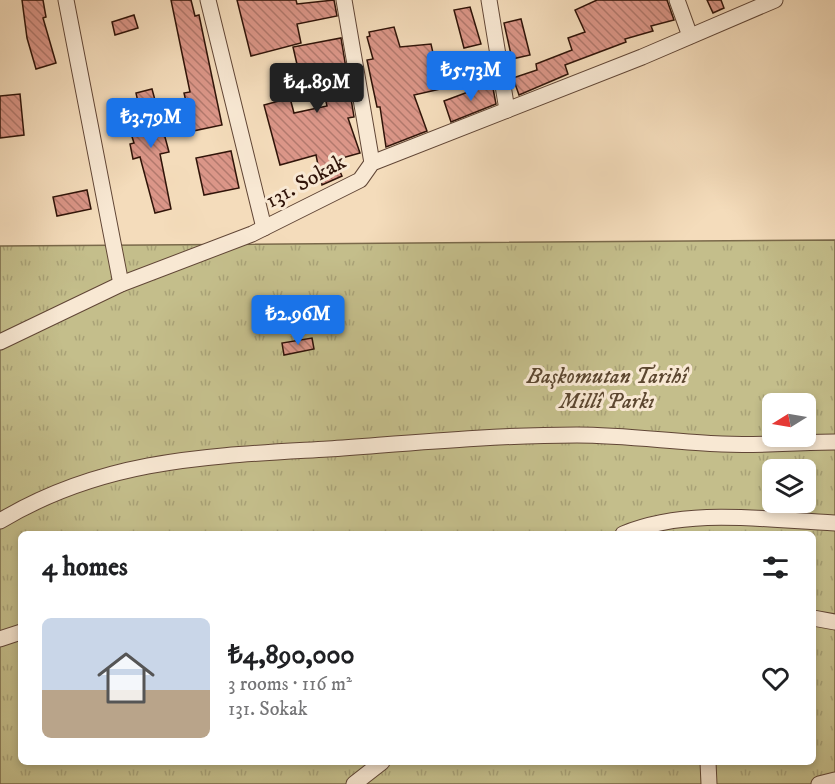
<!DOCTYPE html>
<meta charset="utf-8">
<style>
body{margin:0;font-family:"IM FELL DW Pica",serif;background:#f2f2f2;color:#202124;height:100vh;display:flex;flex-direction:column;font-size:22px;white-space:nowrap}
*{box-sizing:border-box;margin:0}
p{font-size:20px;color:#757577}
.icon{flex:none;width:33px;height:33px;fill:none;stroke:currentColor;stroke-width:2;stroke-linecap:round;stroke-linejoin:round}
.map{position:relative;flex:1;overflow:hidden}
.drawer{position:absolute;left:18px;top:531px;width:798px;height:234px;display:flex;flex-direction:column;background:#fff;border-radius:9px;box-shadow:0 3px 9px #0003}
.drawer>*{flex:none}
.needle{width:39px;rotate:259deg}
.buttons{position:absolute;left:762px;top:393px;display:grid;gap:12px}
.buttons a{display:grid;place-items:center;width:54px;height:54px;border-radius:9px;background:#fff;box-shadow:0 3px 9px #0003;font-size:30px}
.price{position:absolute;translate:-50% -51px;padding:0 14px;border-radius:6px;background:#1a73e8;color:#fff;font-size:20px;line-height:39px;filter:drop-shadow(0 2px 3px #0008)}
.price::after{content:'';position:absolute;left:50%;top:36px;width:18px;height:14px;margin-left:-9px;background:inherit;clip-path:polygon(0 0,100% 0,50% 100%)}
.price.active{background:#222;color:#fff}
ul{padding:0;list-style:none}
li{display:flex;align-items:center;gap:18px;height:150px;padding:0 24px}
li span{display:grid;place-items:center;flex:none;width:168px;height:120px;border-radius:9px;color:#555}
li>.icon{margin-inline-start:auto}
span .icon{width:72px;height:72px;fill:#fffc;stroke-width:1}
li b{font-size:26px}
h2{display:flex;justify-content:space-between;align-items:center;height:72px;padding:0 24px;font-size:26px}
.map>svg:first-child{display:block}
.park{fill:url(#park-tufts);stroke:#7a694a;stroke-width:1.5;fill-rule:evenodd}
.building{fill:url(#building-back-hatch);stroke:#301409;stroke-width:1.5}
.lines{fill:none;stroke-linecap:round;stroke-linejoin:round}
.minor-casing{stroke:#614636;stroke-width:17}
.minor{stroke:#f8e8d3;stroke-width:15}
.labels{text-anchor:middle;stroke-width:6;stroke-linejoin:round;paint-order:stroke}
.street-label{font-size:22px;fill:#301409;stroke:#f8e8d3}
.park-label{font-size:22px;font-style:italic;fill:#5c4730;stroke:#f8e8d3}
</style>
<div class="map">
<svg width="835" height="784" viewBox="0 0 835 784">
<defs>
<pattern id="park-tufts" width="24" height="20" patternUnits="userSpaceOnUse" patternTransform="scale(1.5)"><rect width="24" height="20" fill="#c4be8b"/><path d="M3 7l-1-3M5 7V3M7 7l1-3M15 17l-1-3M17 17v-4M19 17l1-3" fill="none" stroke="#a9a277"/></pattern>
<pattern id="building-back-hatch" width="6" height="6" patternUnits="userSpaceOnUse" patternTransform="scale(1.5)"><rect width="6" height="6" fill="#db9688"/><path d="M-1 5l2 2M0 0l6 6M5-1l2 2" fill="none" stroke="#b2796d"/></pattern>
</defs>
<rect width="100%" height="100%" fill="#f4dcbb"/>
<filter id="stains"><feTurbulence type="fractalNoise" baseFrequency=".00333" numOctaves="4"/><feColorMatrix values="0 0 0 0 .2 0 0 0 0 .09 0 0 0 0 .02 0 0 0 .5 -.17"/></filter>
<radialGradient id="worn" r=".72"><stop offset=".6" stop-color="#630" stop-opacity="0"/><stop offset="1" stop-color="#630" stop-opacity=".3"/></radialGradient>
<path class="park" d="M 835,240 L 835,784 L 0,784 L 0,246 ZM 772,404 L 806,404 L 806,436 L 772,436 ZM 772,470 L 806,470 L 806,502 L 772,502 ZM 21,534 L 813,534 L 813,762 L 21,762 Z"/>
<g class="building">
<polygon points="22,0 43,0 46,17 43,18 56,63 36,69 27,38"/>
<polygon points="171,0 191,0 195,16 199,15 222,125 193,131 184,93 190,92"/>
<polygon points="237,0 296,0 297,4 334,0 337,16 297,24 301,43 251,56"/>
<polygon points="597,0 667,0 674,20 651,26 653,31 625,39 626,42 565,65 568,74 519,95 513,78 537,70 536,64 572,50 568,38 585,32 575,10"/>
<polygon points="707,0 721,0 724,8 713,13"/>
<polygon points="470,7 481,44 464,48 454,10"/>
<polygon points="134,15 138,28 115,35 112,22"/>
<polygon points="521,19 530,55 512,59 504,23"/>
<polygon points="394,27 400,47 431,44 435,62 457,58 459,71 442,74 445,88 414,95 427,131 386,147 380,107 377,107 367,60 373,59 367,37 370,36 369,32"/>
<polygon points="341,38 354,117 348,118 360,153 335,160 342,176 322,185 316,155 280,165 264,105 290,98 294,113 327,106 319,69 299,73 293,47"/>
<polygon points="492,83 496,104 451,122 444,101"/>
<polygon points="152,89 169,152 160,154 171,209 155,213 140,157 133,159 130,144 134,143 128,124 142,120 136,93"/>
<polygon points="20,94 24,135 0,138 0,96"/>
<polygon points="231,151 239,188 204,195 196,158"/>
<polygon points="87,190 91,209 57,216 53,197"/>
<polygon points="312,338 314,349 284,355 282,343"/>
</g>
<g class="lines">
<g class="minor-casing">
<g id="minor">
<polyline points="66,0 121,284"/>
<polyline points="208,0 264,228"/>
<polyline points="344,0 372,163"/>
<polyline points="489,0 507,110"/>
<polyline points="677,0 690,36"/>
<polyline points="0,342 121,284 252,234 360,180 372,163 642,57 775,0"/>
<path d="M 0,521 C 105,458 210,456 328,449 C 411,443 493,435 577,435 C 625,435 673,442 722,444 C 759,446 797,442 835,442"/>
<path d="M 623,534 C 688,507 767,520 835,523"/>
<polyline points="813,618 835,622"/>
<polyline points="0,639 21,632"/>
<polyline points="708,762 709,784"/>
<polyline points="354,784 382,762"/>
<polyline points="819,784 835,780"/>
</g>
</g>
<use href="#minor" class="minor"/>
</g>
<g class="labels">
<g class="street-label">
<text transform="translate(305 180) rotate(-29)" y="8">131. Sokak</text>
</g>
<g class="park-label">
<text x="607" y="383">Başkomutan Tarihî<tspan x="607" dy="25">Millî Parkı</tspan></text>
</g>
</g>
<rect width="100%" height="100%" filter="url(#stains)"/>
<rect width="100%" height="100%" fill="url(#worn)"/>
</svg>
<div class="buttons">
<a><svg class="needle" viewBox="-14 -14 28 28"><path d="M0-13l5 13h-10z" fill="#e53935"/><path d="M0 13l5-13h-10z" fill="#757577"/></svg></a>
<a><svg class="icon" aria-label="layers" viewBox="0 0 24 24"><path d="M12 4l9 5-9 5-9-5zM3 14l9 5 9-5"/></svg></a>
</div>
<b class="price" style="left:471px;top:102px">₺5.73M</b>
<b class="price active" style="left:317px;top:114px">₺4.89M</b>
<b class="price" style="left:151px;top:149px">₺3.79M</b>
<b class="price" style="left:298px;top:346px">₺2.96M</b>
<section class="drawer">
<h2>4 homes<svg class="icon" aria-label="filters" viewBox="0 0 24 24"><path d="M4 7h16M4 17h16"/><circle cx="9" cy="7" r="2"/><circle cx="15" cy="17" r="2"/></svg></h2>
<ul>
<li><span style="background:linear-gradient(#c9d6e8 60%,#b9a48a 0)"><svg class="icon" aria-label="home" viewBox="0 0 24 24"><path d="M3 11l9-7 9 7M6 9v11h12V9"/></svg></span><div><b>₺4,890,000</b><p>3 rooms · 116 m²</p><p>131. Sokak</p></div><svg class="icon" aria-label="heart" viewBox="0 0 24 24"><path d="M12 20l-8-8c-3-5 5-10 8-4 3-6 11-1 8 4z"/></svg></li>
</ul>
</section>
</div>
